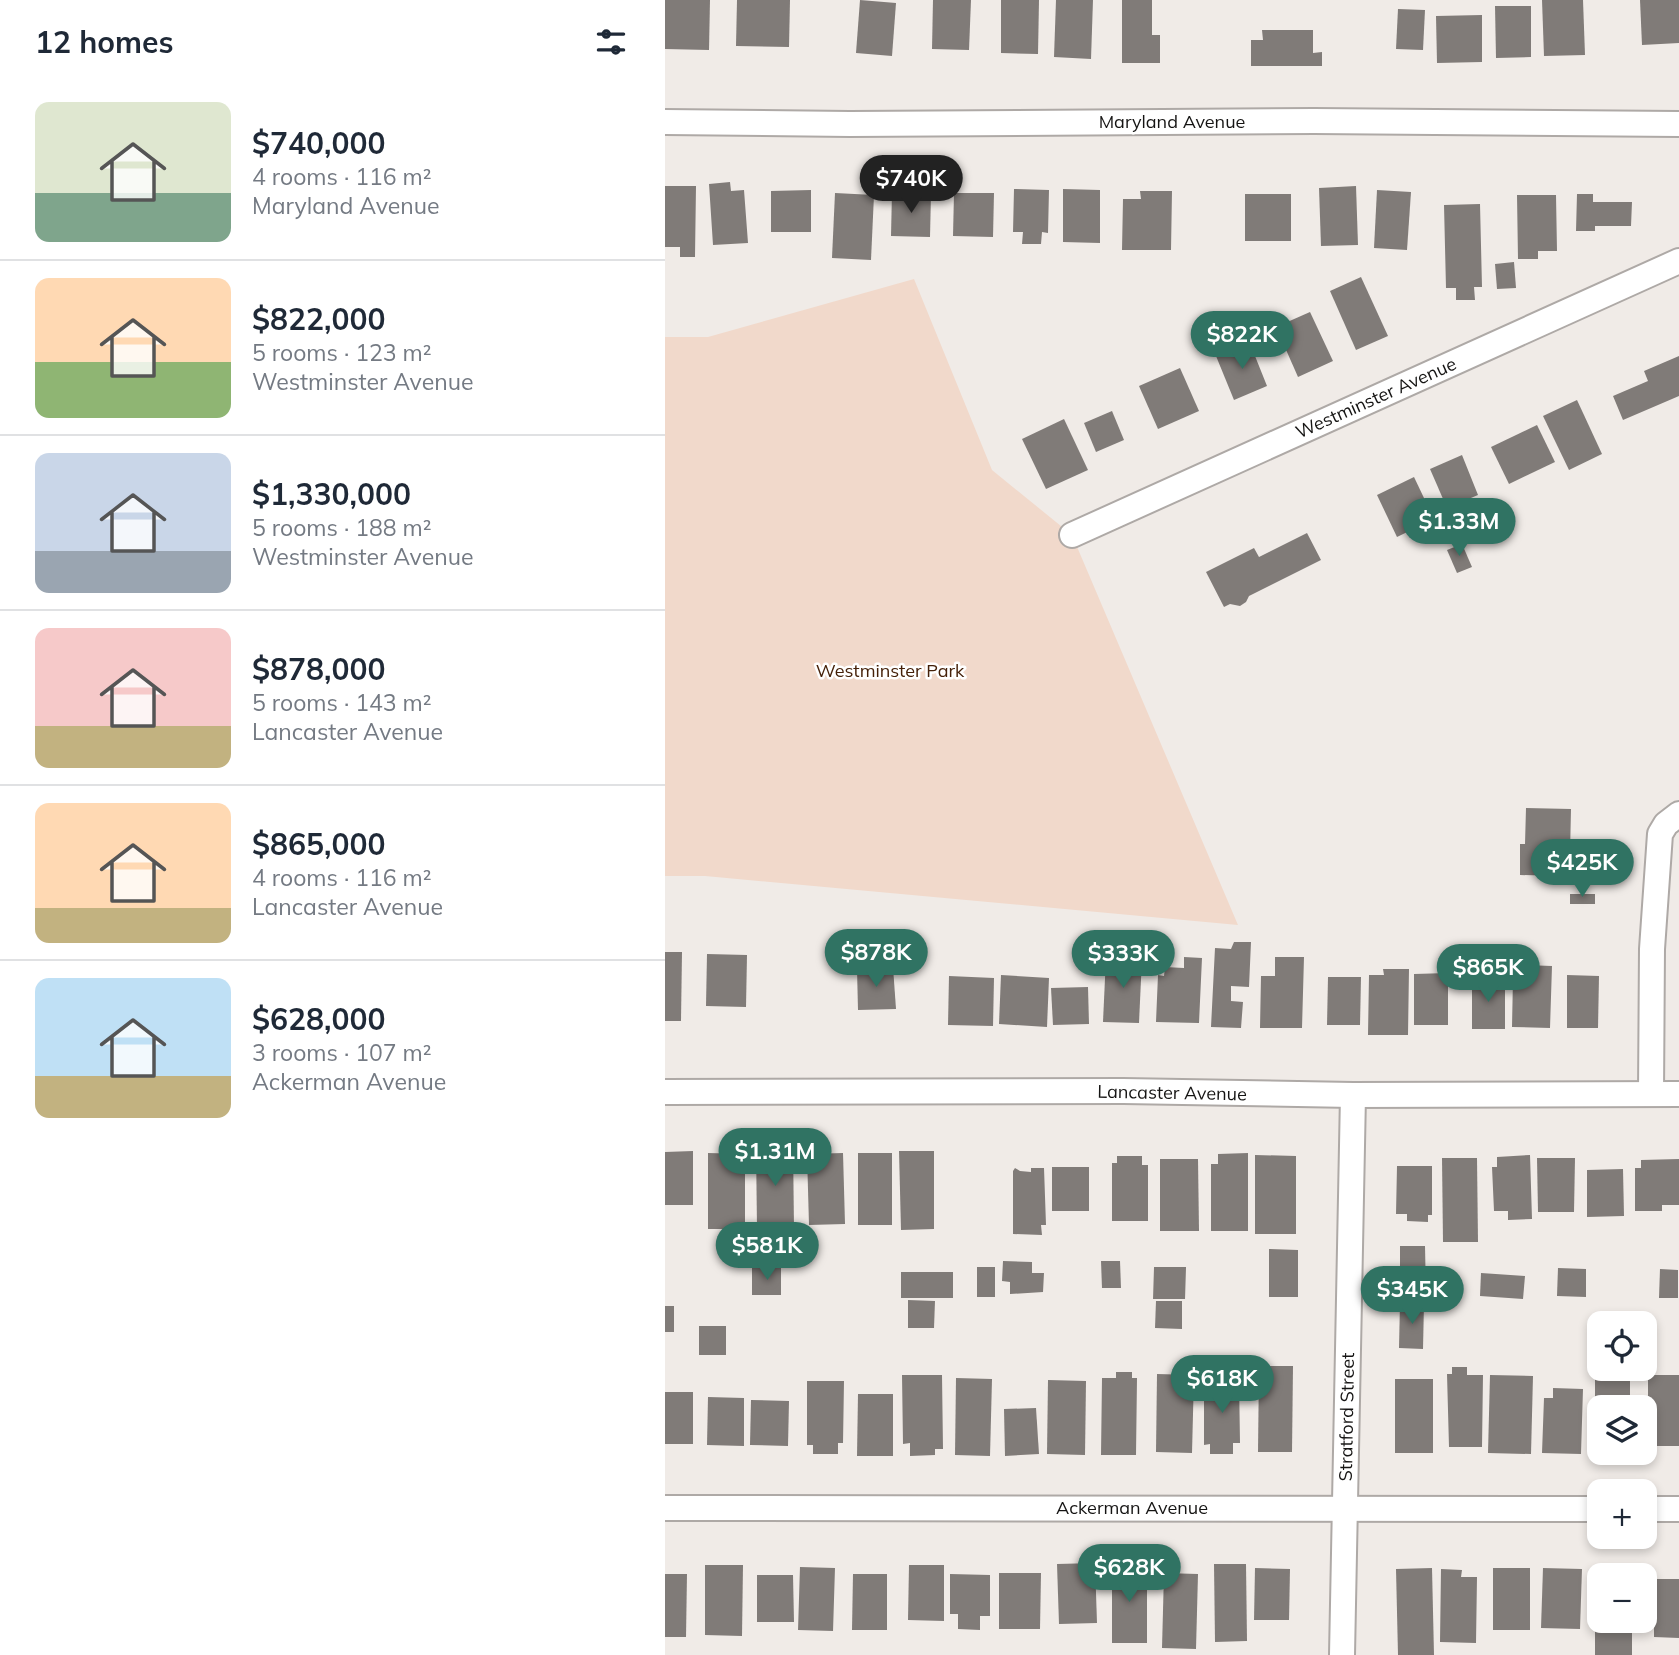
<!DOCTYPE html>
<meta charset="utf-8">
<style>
body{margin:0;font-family:Mulish,sans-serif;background:#f6f6f7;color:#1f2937;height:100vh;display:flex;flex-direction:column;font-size:26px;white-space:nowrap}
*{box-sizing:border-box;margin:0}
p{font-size:23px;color:#747a83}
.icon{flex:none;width:38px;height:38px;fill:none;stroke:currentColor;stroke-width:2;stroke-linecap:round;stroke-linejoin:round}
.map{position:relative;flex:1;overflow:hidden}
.details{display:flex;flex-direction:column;background:#fff;width:665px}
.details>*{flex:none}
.tools{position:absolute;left:922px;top:1311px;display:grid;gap:14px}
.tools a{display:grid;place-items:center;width:70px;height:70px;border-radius:14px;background:#fff;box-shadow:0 4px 10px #0003;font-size:35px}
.price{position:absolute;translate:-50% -60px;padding:0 16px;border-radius:24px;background:#307363;color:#fff;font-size:23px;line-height:46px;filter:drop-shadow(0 2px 4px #0008)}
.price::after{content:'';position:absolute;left:50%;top:42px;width:21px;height:16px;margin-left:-10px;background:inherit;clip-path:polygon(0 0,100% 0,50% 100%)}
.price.current{background:#222;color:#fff}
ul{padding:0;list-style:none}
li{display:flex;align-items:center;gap:21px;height:175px;padding:0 35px}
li+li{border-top:2px solid #e0e1e3}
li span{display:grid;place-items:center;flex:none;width:196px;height:140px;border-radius:14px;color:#555}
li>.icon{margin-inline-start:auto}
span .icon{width:84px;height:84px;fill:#fffc;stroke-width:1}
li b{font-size:30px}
h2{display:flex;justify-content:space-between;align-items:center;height:84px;padding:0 35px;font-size:30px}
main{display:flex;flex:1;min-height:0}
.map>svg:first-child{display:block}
.green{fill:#f1d9cb}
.building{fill:#807b78}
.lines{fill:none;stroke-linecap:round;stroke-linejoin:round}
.street-casing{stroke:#aea9a6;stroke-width:28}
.street{stroke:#fff;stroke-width:24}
.labels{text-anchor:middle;stroke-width:5;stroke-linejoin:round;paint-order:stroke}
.street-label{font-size:18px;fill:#151413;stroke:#fff}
.park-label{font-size:18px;fill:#452109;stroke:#fff}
</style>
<main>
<section class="details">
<h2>12 homes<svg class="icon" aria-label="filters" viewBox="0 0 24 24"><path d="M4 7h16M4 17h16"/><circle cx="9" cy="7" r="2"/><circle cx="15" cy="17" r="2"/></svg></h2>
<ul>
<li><span style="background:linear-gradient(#dfe7d0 65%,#7fa58c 0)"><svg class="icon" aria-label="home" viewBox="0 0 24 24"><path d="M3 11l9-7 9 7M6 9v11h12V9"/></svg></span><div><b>$740,000</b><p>4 rooms · 116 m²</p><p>Maryland Avenue</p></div></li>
<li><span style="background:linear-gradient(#ffd9b3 60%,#8fb573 0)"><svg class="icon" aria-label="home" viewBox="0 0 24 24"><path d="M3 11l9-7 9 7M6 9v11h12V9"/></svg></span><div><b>$822,000</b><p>5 rooms · 123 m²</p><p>Westminster Avenue</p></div></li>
<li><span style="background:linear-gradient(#c9d6e8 70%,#9aa5b1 0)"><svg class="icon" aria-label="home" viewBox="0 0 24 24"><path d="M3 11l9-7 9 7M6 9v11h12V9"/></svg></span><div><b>$1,330,000</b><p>5 rooms · 188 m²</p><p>Westminster Avenue</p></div></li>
<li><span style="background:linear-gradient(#f6c9c9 70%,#c2b280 0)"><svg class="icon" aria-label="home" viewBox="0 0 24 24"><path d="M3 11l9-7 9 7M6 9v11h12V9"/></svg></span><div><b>$878,000</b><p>5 rooms · 143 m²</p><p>Lancaster Avenue</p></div></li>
<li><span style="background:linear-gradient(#ffd9b3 75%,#c2b280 0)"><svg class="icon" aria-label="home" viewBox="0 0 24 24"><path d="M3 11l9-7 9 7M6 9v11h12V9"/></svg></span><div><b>$865,000</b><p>4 rooms · 116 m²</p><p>Lancaster Avenue</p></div></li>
<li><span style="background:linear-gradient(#bfe0f5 70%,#c2b280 0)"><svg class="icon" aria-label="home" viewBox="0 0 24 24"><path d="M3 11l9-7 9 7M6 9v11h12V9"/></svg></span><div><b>$628,000</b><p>3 rooms · 107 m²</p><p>Ackerman Avenue</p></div></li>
</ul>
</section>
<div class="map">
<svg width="1014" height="1655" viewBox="0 0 1014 1655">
<rect width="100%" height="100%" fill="#f0ebe7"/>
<polygon class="green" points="249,279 327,470 407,535 573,925 40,876 0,876 0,337 43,337"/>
<g class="building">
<polygon points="0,0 45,0 44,50 0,49"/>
<polygon points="72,0 125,0 124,47 71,46"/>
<polygon points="195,0 231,3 227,56 191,53"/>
<polygon points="268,0 306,0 304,50 267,49"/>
<polygon points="336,0 374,0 373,54 336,53"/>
<polygon points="391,0 428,0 426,59 389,57"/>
<polygon points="457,0 487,0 487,35 495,35 495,63 457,63"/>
<polygon points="877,0 918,0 920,55 879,56"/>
<polygon points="975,0 1014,0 1014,43 977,45"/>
<polygon points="830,6 866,6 866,57 831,58"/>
<polygon points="733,9 760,10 758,50 731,49"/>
<polygon points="817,15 817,62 772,63 771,16"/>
<polygon points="597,30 648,30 648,53 657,52 657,66 586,66 586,40 598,40"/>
<polygon points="65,182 66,191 79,190 83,243 48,245 44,184"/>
<polygon points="0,186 31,186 30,257 15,257 15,247 0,247"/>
<polygon points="691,186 693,245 656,246 654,188"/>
<polygon points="349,189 384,190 383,233 377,232 376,244 357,244 358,232 348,232"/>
<polygon points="398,189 435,190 435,243 398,242"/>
<polygon points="146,190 146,232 106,232 106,191"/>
<polygon points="712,190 746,192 742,250 709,248"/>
<polygon points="475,191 507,191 506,250 457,250 458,199 476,199"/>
<polygon points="227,192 266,193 265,237 226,236"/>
<polygon points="170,193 209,195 206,260 167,258"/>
<polygon points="289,193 329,193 328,237 288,236"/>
<rect x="580" y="194" width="46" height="47"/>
<polygon points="912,194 928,194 928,202 967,202 966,226 930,226 930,231 911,231"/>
<polygon points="852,195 891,195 892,251 873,251 873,259 853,259"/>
<polygon points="815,204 817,287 809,287 810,300 791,300 791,288 781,288 779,205"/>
<polygon points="849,262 851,288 832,289 830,264"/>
<polygon points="696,277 723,336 691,350 665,291"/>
<polygon points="645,312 668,361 633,377 611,327"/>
<polygon points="584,341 602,386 569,400 551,356"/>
<polygon points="1014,356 1014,396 958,420 948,396 983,381 979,371"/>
<polygon points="515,368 534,411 493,429 474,386"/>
<polygon points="912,400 937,454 904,470 878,416"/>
<polygon points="447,411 459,440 431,452 419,423"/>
<polygon points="399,419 423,470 381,489 357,439"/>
<polygon points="872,425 890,462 844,484 826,447"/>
<polygon points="797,455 813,495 782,508 765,469"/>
<polygon points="749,477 769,519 732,537 712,495"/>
<polygon points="642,533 656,560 584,596 581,602 575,606 565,604 559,607 541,572 589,548 594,557"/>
<polygon points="797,544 807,567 792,573 782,550"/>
<polygon points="861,808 906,809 905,854 899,854 898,876 855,875 855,844 860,844"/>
<rect x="905" y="894" width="25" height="10"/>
<polygon points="569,942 586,942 584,987 566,986 566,1001 578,1002 576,1028 546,1027 550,948 566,949"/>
<polygon points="0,952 17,952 16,1021 0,1021"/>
<polygon points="42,954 82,955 81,1007 41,1006"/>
<polygon points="441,957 477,958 474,1023 438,1022"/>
<polygon points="519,957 537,958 534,1023 491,1022 493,975 499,976 500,967 519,968"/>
<polygon points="610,957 639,957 637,1028 595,1028 596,976 610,976"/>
<polygon points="859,965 887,966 885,1028 847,1027 848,978 858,978"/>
<polygon points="228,967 231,1009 193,1010 192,969"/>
<polygon points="718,969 744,969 743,1035 703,1035 704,975 719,975"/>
<polygon points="783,973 783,1025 749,1025 749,974"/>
<polygon points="336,975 384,978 382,1027 334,1024"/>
<polygon points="902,975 934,976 933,1028 902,1028"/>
<polygon points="284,976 329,978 328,1026 283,1025"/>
<polygon points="663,977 696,977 695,1025 662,1025"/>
<rect x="807" y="980" width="33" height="49"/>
<polygon points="423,987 424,1024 388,1025 386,988"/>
<polygon points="91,1147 128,1147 129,1228 92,1228"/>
<polygon points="28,1151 28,1205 0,1205 0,1152"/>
<polygon points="234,1151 269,1151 269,1229 236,1230"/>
<polygon points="43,1153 80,1154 80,1229 43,1229"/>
<polygon points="178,1153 180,1224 144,1225 142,1154"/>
<rect x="193" y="1153" width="34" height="72"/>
<polygon points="583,1153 583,1231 546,1231 546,1164 553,1164 553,1154"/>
<polygon points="590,1155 631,1156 631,1234 590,1234"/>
<polygon points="865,1155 867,1219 843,1220 843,1211 829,1211 827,1167 832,1167 832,1157"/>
<polygon points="452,1156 477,1156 477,1165 483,1165 483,1221 447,1221 447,1163 452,1163"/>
<polygon points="777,1158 812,1158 813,1242 778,1242"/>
<polygon points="872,1158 910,1158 909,1212 873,1212"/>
<polygon points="495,1159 533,1159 534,1231 495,1231"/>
<polygon points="1014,1159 1014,1205 997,1205 997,1211 970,1211 970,1168 976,1168 976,1160"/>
<polygon points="732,1166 767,1166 767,1215 763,1215 763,1222 742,1221 742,1214 731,1214"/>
<rect x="387" y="1167" width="37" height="44"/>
<polygon points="350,1168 355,1171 366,1172 366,1168 379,1168 381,1225 376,1225 377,1235 348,1234 348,1171"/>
<polygon points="958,1169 959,1216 922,1217 922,1170"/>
<polygon points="735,1246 760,1246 761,1293 735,1293"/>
<polygon points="604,1249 633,1250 633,1297 604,1297"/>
<polygon points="338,1261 367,1262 367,1273 379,1273 378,1292 345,1294 345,1282 337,1281"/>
<polygon points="436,1261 455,1261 456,1288 437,1288"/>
<rect x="312" y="1267" width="18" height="30"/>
<polygon points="489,1267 521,1267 520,1299 488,1299"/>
<rect x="87" y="1268" width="29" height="27"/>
<polygon points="893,1268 921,1269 921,1297 892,1296"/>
<polygon points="995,1269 1013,1270 1013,1298 994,1298"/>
<rect x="236" y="1272" width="52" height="26"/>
<polygon points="816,1273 860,1276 858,1299 815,1296"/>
<polygon points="243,1300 270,1301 269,1328 243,1328"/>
<polygon points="491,1301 517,1301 517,1329 490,1328"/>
<polygon points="735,1303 759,1303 758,1349 734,1348"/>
<rect x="0" y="1306" width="9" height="26"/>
<rect x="34" y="1326" width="27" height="29"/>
<polygon points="594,1366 628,1366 627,1452 593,1452"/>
<polygon points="787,1367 802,1367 802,1375 818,1375 817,1447 784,1447 782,1374 787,1374"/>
<polygon points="451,1372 467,1372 467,1378 472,1378 471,1455 436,1455 437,1378 451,1378"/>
<polygon points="492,1374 529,1375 527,1453 491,1452"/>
<polygon points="237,1375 277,1375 278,1449 270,1449 270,1455 245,1456 245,1443 238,1444"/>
<polygon points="825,1375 868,1376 866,1454 823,1453"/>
<polygon points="930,1375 965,1375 965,1407 934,1407 934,1452 930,1452"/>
<rect x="983" y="1375" width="31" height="71"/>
<polygon points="291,1378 327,1379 325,1456 290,1455"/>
<polygon points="574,1379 575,1443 568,1443 568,1454 545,1454 545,1444 539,1445 539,1380"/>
<rect x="730" y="1379" width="38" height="74"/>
<polygon points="383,1380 421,1381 420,1455 382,1454"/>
<polygon points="142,1381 179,1381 178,1443 173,1443 173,1454 148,1454 148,1445 142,1445"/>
<polygon points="888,1388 918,1389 916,1454 877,1453 879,1398 888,1398"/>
<rect x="0" y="1392" width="28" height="52"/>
<polygon points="193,1394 228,1394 228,1456 192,1456"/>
<polygon points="43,1397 79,1398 79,1446 42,1445"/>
<polygon points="86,1400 124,1401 123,1446 85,1445"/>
<polygon points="371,1408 374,1454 340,1456 339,1409"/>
<polygon points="430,1563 432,1623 394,1624 392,1564"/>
<rect x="447" y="1564" width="35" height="79"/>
<polygon points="549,1564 581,1564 582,1641 550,1642"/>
<polygon points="40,1565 78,1565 77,1636 40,1635"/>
<polygon points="244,1565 279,1565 279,1621 243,1620"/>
<polygon points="135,1567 170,1568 168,1631 133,1630"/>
<polygon points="590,1568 625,1569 624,1620 589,1620"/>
<polygon points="767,1568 769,1655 733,1655 731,1569"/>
<rect x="828" y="1568" width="37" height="62"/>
<polygon points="878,1568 917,1569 915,1629 876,1628"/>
<polygon points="776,1569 797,1570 796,1577 812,1577 811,1643 775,1642"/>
<polygon points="930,1572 967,1572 967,1575 934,1575 934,1620 967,1620 967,1655 930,1655"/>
<polygon points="334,1573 376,1573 375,1629 334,1629"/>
<polygon points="499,1573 533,1574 531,1649 497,1648"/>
<polygon points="0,1574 22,1574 21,1637 0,1637"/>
<polygon points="188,1574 222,1574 222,1630 187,1630"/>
<polygon points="285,1574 325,1575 325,1616 315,1616 315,1630 293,1629 293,1614 285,1614"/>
<polygon points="92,1575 128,1575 129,1622 92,1622"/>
<polygon points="982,1579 1014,1579 1014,1638 989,1637 989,1625 981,1625"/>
</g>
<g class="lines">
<g class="street-casing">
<g id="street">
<polyline points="0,122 185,124 649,121 1014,124"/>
<polyline points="407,535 1014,261"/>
<polyline points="0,1092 458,1091 688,1095 1014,1094"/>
<polyline points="986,1094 987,949 995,834 1001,824 1014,814"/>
<polyline points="0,1508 934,1509"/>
<polyline points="980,1509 1014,1509"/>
<polyline points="677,1655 688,1095"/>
</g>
</g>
<use href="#street" class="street"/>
</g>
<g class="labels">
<g class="street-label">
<text x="507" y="128">Maryland Avenue</text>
<text transform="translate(711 398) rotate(-24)" y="6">Westminster Avenue</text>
<text transform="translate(507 1093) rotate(1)" y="6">Lancaster Avenue</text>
<text transform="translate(682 1417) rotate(-89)" y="6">Stratford Street</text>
<text x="467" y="1514">Ackerman Avenue</text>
</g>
<g class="park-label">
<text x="225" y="677">Westminster Park</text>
</g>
</g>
</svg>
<div class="tools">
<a><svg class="icon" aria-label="locate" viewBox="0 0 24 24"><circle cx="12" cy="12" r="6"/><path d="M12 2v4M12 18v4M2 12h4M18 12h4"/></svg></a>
<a><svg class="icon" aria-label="layers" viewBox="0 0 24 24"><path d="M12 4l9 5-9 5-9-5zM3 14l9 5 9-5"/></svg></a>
<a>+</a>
<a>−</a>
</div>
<b class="price current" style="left:246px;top:215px">$740K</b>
<b class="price" style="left:577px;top:371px">$822K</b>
<b class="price" style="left:794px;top:558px">$1.33M</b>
<b class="price" style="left:917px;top:899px">$425K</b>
<b class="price" style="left:211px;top:989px">$878K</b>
<b class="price" style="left:458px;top:990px">$333K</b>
<b class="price" style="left:823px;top:1004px">$865K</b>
<b class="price" style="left:110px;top:1188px">$1.31M</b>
<b class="price" style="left:102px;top:1282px">$581K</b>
<b class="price" style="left:747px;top:1326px">$345K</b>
<b class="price" style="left:557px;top:1415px">$618K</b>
<b class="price" style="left:464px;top:1604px">$628K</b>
</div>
</main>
